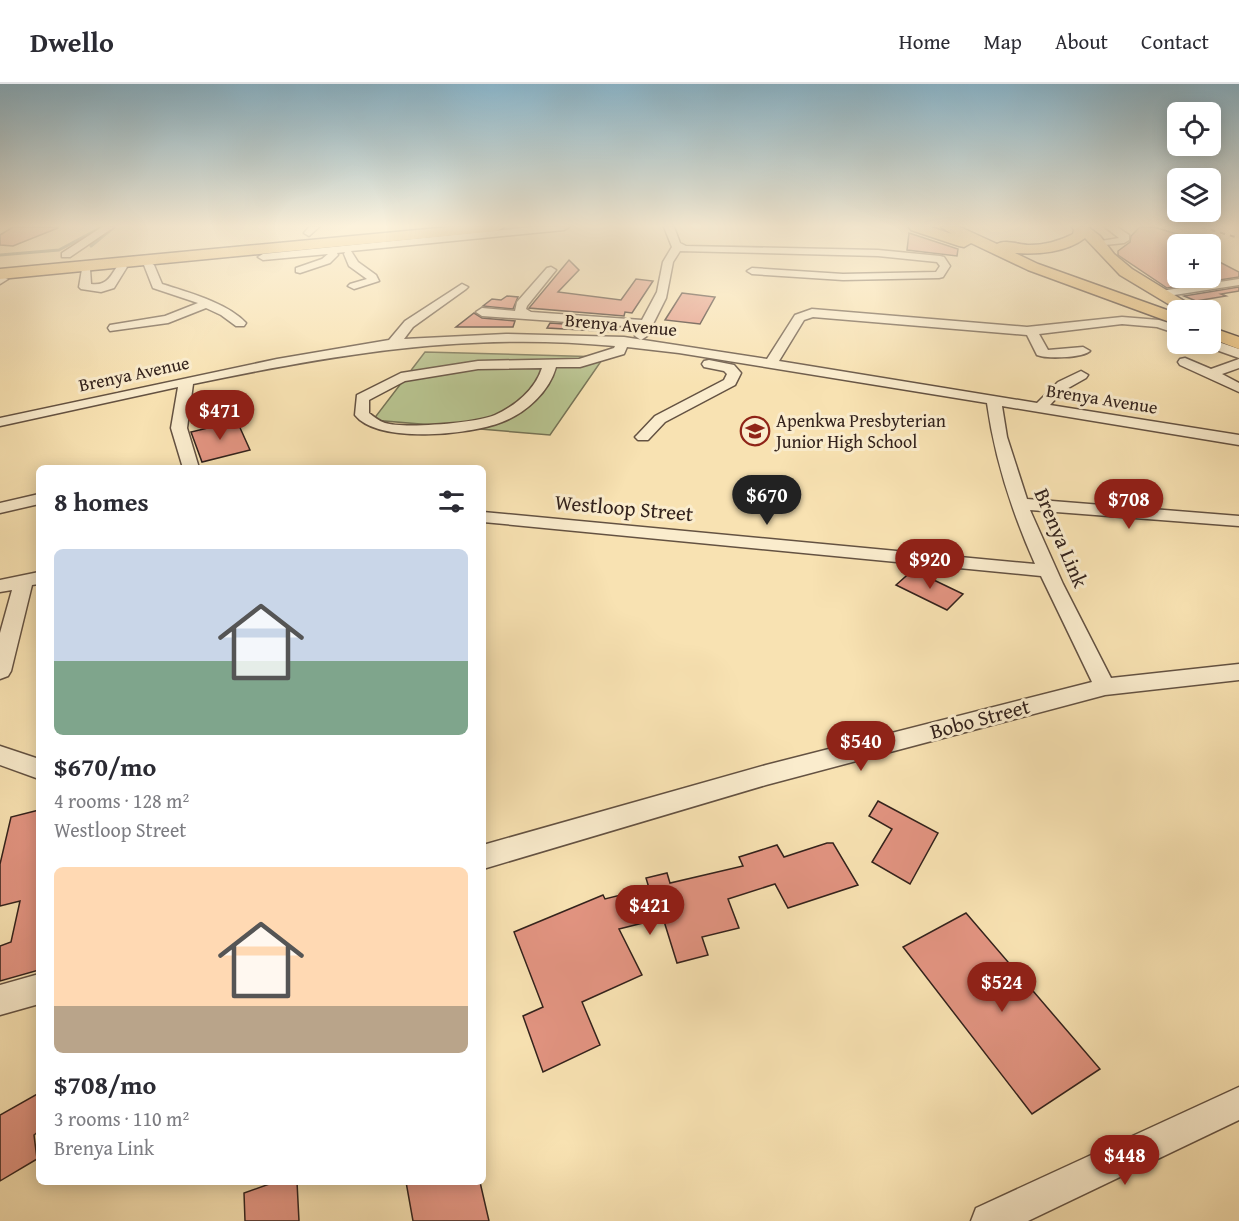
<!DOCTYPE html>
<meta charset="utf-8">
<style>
body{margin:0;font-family:"Gentium Book Plus",serif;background:#f2f2f3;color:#2b2b33;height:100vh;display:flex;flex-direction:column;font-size:22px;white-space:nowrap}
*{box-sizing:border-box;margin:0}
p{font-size:20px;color:#7c7c81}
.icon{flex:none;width:33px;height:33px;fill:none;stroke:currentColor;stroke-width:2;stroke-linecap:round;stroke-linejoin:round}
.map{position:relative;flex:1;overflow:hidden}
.panel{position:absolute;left:36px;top:381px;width:450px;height:720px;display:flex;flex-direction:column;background:#fff;border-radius:9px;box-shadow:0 3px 15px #0003}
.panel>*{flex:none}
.fabs{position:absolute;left:1167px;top:18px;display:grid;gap:12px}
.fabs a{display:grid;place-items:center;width:54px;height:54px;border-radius:9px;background:#fff;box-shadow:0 3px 15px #0003;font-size:30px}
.price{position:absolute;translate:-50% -51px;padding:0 14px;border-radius:21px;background:#8f2418;color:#fff;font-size:20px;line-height:39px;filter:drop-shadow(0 2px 3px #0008)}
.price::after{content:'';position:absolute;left:50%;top:36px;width:18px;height:14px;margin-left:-9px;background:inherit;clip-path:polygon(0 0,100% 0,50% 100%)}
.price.on{background:#222;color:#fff}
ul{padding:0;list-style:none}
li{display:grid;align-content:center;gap:12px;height:318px;padding:0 18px}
li span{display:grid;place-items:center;height:186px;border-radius:9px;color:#555}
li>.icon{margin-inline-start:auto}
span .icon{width:108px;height:108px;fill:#fffc;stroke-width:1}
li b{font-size:26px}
h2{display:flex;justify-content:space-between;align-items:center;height:72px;padding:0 18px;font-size:26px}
header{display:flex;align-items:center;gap:36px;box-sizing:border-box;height:84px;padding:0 30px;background:#fff;border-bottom:2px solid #e1e1e2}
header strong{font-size:28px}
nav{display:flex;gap:33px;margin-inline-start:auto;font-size:21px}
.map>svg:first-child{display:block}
.green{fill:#b8c490;stroke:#767356;stroke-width:1.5}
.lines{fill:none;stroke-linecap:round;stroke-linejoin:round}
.stream{stroke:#738071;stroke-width:3}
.building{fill:#e29481;stroke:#33221c;stroke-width:1.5}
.minor-casing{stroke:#645242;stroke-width:3}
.highway-casing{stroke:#33221c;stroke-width:3}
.minor{fill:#faeccd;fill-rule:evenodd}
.highway{fill:#ecc179;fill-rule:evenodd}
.rail{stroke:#33221c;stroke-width:2;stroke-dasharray:5 5;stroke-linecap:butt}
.labels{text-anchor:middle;stroke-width:6;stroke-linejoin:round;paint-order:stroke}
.far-street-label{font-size:18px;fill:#33221c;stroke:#faeccd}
.far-poi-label{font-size:18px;fill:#33221c;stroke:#faeccd;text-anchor:start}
.street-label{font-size:21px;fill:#33221c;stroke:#faeccd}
</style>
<header>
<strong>Dwello</strong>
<nav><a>Home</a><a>Map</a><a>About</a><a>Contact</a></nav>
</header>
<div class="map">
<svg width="1239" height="1137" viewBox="0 0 1239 1137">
<rect width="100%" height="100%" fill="#f8e2b2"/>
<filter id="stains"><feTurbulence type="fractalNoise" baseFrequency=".00333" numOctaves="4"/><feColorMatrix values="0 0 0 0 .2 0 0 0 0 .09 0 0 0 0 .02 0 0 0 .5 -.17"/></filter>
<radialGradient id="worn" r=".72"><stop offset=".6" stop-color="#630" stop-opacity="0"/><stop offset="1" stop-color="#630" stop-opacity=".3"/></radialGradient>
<polygon class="green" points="425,268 604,273 550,351 373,336"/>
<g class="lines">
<g class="stream">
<polyline points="91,162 114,143"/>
<polyline points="0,171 59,166 102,143"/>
</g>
</g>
<g class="building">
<polygon points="13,143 58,143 58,144 13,162 0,161 0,151"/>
<polygon points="1140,143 1154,143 1210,160 1178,160 1178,194 1210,194 1210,173 1239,188 1239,193 1167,204 1118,171 1118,167 1130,158 1131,152"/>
<polygon points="909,149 958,165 957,172 907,166"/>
<polygon points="569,176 579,186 558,208 621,216 636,195 653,197 632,229 625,228 624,232 529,224"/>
<polygon points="1239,203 1239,207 1221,210 1226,212 1196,217 1184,212"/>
<polygon points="682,209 715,213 700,240 665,236"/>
<polygon points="507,212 518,213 513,225 483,222 492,215 501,216"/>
<polygon points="474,229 482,234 515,237 513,243 456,243"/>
<polygon points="550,239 620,244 619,248 547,244"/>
<polygon points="237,337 250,366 202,378 191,348"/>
<polygon points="913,486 963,510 947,526 896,501"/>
<polygon points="878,717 938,749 910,800 872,778 892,745 869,732"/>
<polygon points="39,726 39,886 0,897 0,862 11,858 20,817 0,822 0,780 11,733"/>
<polygon points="827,759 833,759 858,801 788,824 775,800 728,815 739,844 702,853 708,871 677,879 663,834 619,845 642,891 582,918 600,961 543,988 523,932 543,923 514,848 603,811 605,815 649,804 646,794 667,789 670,799 743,782 739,773 777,761 784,773"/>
<polygon points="966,829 1100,985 1032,1030 903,863"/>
<polygon points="39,1009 39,1047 34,1051 37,1075 0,1097 0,1031"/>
<polygon points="275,1098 297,1098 299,1137 245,1137 244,1109"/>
<polygon points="406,1098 480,1098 489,1137 413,1137"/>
</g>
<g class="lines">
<g class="minor-casing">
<g id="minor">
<polygon points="102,143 114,143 70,173 62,173 62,169"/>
<polygon points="309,143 319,143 309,152 304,149"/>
<polygon points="532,143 569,143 564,146 351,167 358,178 376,191 379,197 354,205 348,202 350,200 367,195 349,182 344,170 345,168 337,169 338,171 330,179 300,189 296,188 296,184 322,175 328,170 263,176 258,173 263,170"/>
<polygon points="664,143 674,143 680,159 686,162 878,166 940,172 944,173 950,182 943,193 939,194 843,196 752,190 747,187 752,184 843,190 936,188 940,182 937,178 878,172 680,167 673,178 666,214 647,252 641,256 635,252 638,243 482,232 476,228 482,224 515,227 517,218 547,184 551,183 556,186 527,222 526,225 531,228 642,236 657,208 663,178 672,163"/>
<polygon points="1105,143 1117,143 1129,151 1129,156 1124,159 1095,162 1095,158 1119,154"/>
<path d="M 149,178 L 154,181 L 162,200 C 187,208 228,219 246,239 L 244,242 L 236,242 L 221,231 L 206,224 L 168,239 L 110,247 L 108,244 L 110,241 L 165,232 L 198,219 L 153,204 L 144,181 Z"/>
<path d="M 122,180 L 127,183 L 114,204 L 101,208 L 81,205 L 79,203 L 82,185 L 90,185 L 91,200 C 107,202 110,193 118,181 Z"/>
<polygon points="0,192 8,195 0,200"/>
<polygon points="1239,195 1239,201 1161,213 1155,210 1161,207"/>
<path d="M 462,200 L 468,203 L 466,205 L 413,243 L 404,255 L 506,250 L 624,253 L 767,275 L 795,231 L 812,225 L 1027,243 L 1122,233 L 1159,236 L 1178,242 L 1178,250 L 1157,243 L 1122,240 L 1039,250 L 1048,266 L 1083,263 L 1090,267 C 1082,274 1047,275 1037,271 L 1027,251 L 813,233 L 804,236 L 779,277 L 1037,319 L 1058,298 L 1081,287 L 1088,291 L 1086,294 L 1063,307 L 1050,321 L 1239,351 L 1239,361 L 1002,322 L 1007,353 L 1027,415 L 1239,432 L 1239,442 L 1030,426 L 1063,500 L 1111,594 L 1239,580 L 1239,596 L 1105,611 L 766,701 L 483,785 L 483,761 L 766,681 L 1092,598 L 1041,492 L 483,438 L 483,428 L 1035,480 C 1012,428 995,376 987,319 L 679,269 L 627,263 L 624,270 L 580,283 L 556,283 C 549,308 526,329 502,338 C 470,351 378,360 355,331 L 357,311 L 401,289 L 478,277 L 579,275 L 614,264 L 615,262 C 466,248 337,270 193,300 L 187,344 L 199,384 L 183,384 L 171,344 L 178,303 L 0,342 L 0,334 L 277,275 L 389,256 L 405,237 ZM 542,284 C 535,306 515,322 495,331 C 477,339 403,345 385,339 C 379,337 374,333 369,329 L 369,316 L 405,297 L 478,285 Z"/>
<polygon points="1210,255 1239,265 1239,274 1205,262 1204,260 1210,260"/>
<polygon points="1185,274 1211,285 1239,275 1239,284 1222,290 1239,299 1239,308 1180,281 1178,278 1180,275"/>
<polygon points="709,276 734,281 741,289 735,301 665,338 648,356 638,356 635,353 638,350 655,332 724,296 727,290 724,287 704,283 702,280 704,277"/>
<polygon points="39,410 39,420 0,429 0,419"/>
<polygon points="39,488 39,500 32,501 11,587 8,592 0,595 0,549 12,506 0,508 0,496"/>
<polygon points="0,662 39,675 39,695 0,681"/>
<polygon points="39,890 39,920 0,931 0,901"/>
<polygon points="1239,1003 1239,1036 1028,1137 971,1137 976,1124"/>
</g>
</g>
<g class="highway-casing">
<g id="highway">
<polygon points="449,143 504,143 497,147 0,195 0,185"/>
<path d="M 909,143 L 931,143 L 952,150 L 941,143 L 960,143 L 997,160 C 1006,155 1019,161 1030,161 C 1045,161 1059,157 1073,150 L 1074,146 L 1072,143 L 1088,143 L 1100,152 L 1114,170 L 1132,185 L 1189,220 L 1187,224 L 1175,224 L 1120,191 L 1085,154 C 1067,168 1038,171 1015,169 L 1038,180 L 1178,230 L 1178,241 L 1028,186 L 971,159 L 964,163 L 959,162 L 911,146 Z"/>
<polygon points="1210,243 1239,253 1239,265 1210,254"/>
</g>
</g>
<use href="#minor" class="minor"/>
<use href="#highway" class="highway"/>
<polyline class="rail" points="1201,143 1239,154"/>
</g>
<linearGradient id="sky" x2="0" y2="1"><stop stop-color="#8ab8cf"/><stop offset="0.47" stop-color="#fcf2dc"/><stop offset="1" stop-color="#fcf2dc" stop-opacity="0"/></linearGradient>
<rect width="1239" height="302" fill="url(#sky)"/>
<defs>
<g id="school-ring" transform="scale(1.5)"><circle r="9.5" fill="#faeccd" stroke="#8f2418" stroke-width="1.5"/><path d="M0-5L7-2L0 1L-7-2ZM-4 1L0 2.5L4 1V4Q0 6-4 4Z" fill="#8f2418"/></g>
</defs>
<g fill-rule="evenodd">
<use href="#school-ring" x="755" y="347"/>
</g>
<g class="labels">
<g class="far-street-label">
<text transform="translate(621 241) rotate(5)" y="6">Brenya Avenue</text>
<text transform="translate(134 290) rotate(-12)" y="6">Brenya Avenue</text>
<text transform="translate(1102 315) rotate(9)" y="6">Brenya Avenue</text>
</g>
<g class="far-poi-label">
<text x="776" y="343">Apenkwa Presbyterian<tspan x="776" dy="21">Junior High School</tspan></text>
</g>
<g class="street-label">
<text transform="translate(624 424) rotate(5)" y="7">Westloop Street</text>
<text transform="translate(1061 454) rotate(67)" y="7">Brenya Link</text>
<text transform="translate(980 635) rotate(-15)" y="7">Bobo Street</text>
</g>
</g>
<rect width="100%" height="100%" filter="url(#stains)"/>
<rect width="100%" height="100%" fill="url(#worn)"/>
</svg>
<div class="fabs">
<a><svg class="icon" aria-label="locate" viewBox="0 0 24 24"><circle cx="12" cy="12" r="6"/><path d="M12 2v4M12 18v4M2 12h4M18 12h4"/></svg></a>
<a><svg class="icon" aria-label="layers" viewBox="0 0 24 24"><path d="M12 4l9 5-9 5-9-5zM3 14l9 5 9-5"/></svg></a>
<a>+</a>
<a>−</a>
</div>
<b class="price" style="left:220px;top:357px">$471</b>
<b class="price on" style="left:767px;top:442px">$670</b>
<b class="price" style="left:1129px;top:446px">$708</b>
<b class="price" style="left:930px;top:506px">$920</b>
<b class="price" style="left:861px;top:688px">$540</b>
<b class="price" style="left:650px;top:852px">$421</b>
<b class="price" style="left:1002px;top:929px">$524</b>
<b class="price" style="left:1125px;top:1102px">$448</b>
<section class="panel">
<h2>8 homes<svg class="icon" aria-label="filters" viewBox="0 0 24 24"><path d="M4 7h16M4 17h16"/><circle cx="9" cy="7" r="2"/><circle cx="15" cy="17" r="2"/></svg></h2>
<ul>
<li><span style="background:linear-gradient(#c9d6e8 60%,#7fa58c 0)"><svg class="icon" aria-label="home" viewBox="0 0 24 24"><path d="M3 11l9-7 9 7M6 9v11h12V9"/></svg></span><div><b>$670/mo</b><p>4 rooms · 128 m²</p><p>Westloop Street</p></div></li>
<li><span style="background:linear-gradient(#ffd9b3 75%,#b9a48a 0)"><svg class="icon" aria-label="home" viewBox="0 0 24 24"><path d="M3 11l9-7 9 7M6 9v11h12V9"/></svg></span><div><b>$708/mo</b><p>3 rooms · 110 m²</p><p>Brenya Link</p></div></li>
</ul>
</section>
</div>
